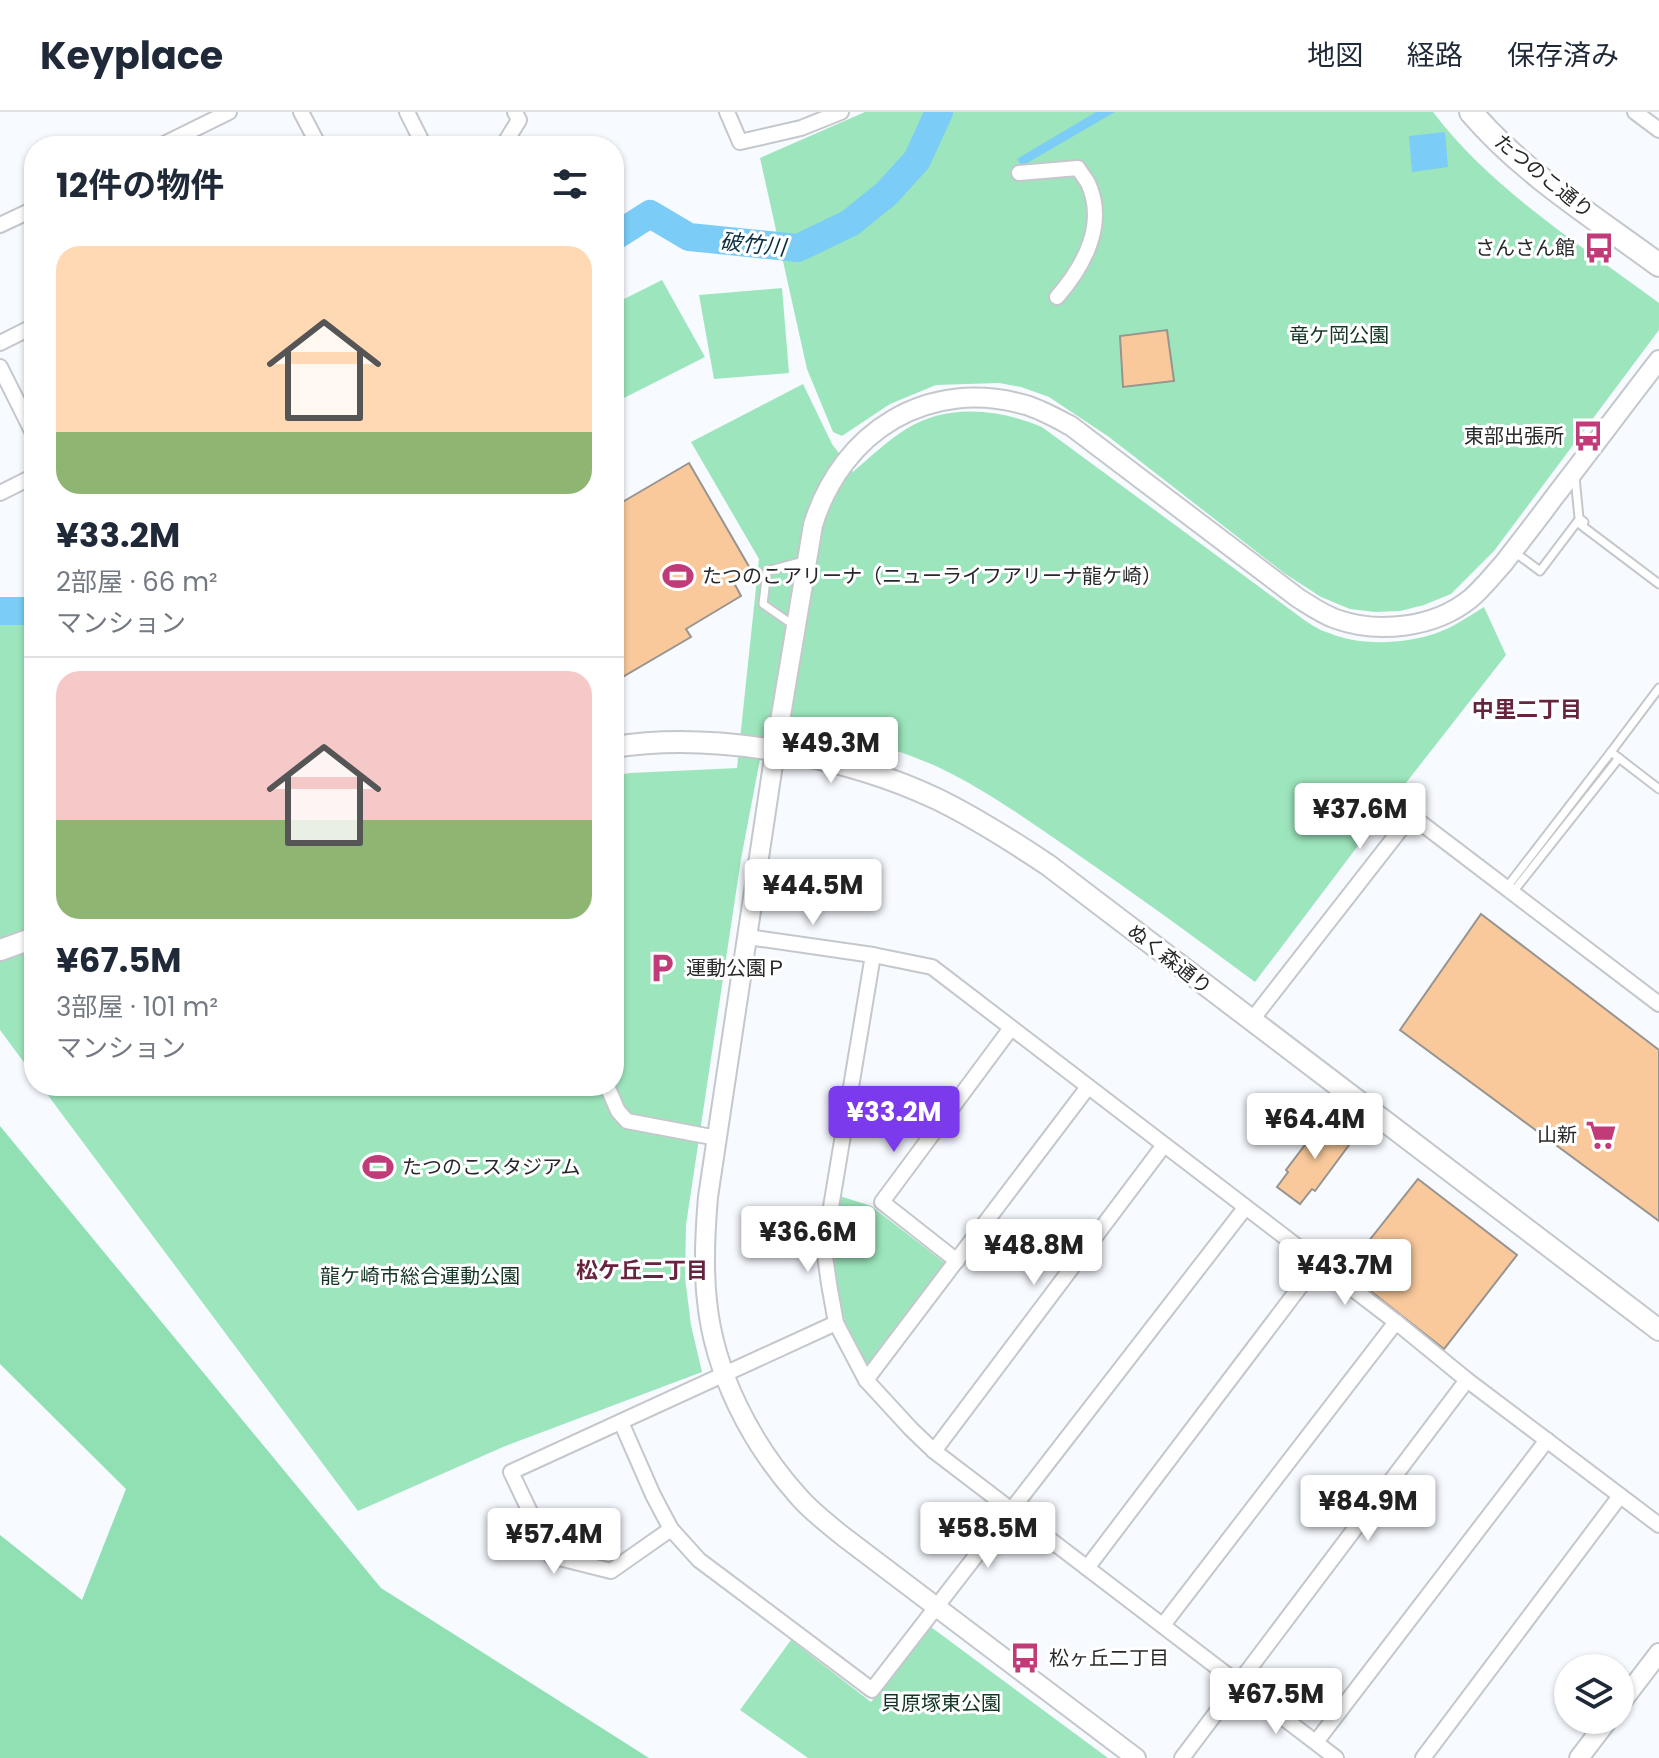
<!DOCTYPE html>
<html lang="ja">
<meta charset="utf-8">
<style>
body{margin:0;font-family:Poppins,"Noto Sans JP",sans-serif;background:#f2f2f3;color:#1f2937;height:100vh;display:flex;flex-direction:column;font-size:30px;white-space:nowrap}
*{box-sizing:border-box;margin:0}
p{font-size:26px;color:#747a83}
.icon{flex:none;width:44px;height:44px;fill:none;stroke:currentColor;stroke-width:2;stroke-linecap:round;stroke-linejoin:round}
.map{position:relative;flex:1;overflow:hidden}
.sheet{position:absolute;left:24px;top:24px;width:600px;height:960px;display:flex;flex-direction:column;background:#fff;border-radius:32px;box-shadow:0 2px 6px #0004}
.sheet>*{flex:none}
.tools{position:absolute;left:1554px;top:1542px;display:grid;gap:16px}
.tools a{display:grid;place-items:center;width:80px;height:80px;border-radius:50%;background:#fff;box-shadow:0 2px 6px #0004;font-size:40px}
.price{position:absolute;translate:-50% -68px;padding:0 18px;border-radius:8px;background:#fff;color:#222;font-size:26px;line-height:52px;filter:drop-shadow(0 2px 4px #0008)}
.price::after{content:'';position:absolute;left:50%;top:48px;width:24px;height:18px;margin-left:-12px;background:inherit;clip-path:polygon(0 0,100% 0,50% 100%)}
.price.selected{background:#7c3aed;color:#fff}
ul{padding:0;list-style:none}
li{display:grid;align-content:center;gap:16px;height:424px;padding:0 32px}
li+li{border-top:2px solid #e0e1e3}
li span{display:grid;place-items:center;height:248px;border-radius:24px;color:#555}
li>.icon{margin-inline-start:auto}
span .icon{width:144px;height:144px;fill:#fffc;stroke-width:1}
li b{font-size:34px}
h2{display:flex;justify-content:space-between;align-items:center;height:96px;padding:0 32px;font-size:34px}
header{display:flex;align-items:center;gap:48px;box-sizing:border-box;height:112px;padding:0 40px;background:#fff;border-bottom:2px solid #e0e1e3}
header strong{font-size:38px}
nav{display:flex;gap:44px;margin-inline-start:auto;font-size:28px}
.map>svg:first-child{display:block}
.green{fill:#9de6bd}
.forest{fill:#91e0b4}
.water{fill:#7bccf6}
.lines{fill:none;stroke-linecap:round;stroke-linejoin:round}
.river{stroke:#7bccf6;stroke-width:28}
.building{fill:#f9c99c;stroke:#989490;stroke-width:2}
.service-casing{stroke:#c4c7cb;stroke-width:11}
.minor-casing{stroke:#c4c7cb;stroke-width:18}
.tertiary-casing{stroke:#c4c7cb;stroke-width:22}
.secondary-casing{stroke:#c4c7cb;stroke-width:24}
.primary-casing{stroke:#c4c7cb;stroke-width:26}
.service{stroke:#fff;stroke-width:7}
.minor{stroke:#fff;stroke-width:14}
.tertiary{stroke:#fff;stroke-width:18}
.secondary{stroke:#fff;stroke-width:20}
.primary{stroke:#fff;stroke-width:22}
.labels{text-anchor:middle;stroke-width:6;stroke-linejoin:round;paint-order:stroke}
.street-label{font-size:20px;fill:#27282a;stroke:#fff}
.poi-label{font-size:20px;fill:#27282a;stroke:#fff;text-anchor:start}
.park-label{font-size:20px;fill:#133624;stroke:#fff}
.water-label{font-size:22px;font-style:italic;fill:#082e40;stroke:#fff}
.neighbourhood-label{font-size:22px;font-weight:bold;fill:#672441;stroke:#fff}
</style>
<header>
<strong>Keyplace</strong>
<nav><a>地図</a><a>経路</a><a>保存済み</a></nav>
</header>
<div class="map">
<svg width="1659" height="1646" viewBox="0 0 1659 1646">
<rect width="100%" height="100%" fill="#f7faff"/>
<g class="green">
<path d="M 865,0 L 1433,0 C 1493,79 1580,132 1659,191 L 1659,218 L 1494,439 L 1451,482 L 1424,493 L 1400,499 L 1375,500 L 1350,497 L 1321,485 L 1284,461 L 1109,325 L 1049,285 L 1021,275 L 999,271 L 936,273 L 890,292 L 842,324 L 833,320 L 807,257 L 760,46 Z"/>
<polygon points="662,168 705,245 614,291 614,192"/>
<polygon points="782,176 789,261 714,267 699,183"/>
<path d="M 803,272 L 832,332 L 853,360 C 870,345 887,329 906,317 C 948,291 999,297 1042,315 L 1307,510 C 1314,514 1321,519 1329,521 C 1360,534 1402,532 1434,522 C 1452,516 1468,505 1484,495 L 1506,543 L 1391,690 L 1255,870 C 1193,824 1131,779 1067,735 C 1025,706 984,677 938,655 C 885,631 824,618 768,605 L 741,747 L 686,1113 L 685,1166 L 691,1213 L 702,1260 L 503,1335 L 358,1399 L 41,974 L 614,974 L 614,664 L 630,661 L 737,656 L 759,447 L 691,330 Z"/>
<polygon points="34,490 34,964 0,918 0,496"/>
<path d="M 840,1084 L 871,1094 L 945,1151 L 866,1255 C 859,1240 849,1225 845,1209 C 831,1164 834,1130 840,1084 Z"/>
<polygon points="931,1515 1108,1646 808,1646 740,1598 791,1528 871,1590"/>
</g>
<polygon class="forest" points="0,1014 381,1476 649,1646 0,1646 0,1423 82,1488 126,1377 0,1252"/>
<g class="water">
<polygon points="1096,0 1115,0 1022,54 1017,47"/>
<polygon points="1445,20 1448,55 1412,60 1409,24"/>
</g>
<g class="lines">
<g class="river">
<polyline points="614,125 650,102 689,125 798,136 850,111 886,82 917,48 939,0"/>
<polyline points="0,499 34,499"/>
</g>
</g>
<g class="building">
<polygon points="1167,218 1174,269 1123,275 1120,224"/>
<polygon points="689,351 751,458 733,469 741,484 686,517 691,525 614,570 614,395"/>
<polygon points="1481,802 1659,938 1659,1109 1400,918"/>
<polygon points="1329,1006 1354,1024 1348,1032 1349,1033 1315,1079 1312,1077 1300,1092 1277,1075 1288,1060 1286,1058 1311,1025 1314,1026"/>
<polygon points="1418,1067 1517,1143 1444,1237 1345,1159"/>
</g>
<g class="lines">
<g class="service-casing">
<g id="service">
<polyline points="1575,365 1579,406 1584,410"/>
<polyline points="1513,439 1540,459 1577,410 1659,472"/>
<polyline points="796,515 763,492 767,459 804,449"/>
<polyline points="1659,576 1611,640 1659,677"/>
<polyline points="1507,775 1611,640"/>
<polyline points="1513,780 1619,646"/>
</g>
</g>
<g class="minor-casing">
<g id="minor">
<polyline points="301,0 319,34"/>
<polyline points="407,0 424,34"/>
<polyline points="727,0 740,30 801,16 841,0"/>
<polyline points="1635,0 1659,18"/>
<polyline points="160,34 229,0"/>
<polyline points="503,34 519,8 515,0"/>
<path d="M 1019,61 L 1078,56 C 1081,61 1085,66 1088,71 C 1107,112 1084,154 1057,185"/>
<polyline points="0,113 34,97"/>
<polyline points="0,231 34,214"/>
<polyline points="0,255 34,323"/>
<polyline points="0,381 34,364"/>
<polyline points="748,825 873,843 932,855 1396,1210 1467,1268 1659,1413"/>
<polyline points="873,843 824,1137 829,1172 836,1211 866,1268 911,1317 934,1339 1336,1646"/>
<polyline points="1251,909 1404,713 1421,711 1659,892"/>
<polyline points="607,974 618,999 627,1009 717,1026"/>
<polyline points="957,1149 882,1090 1011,916"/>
<polyline points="836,1211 511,1360 551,1444 611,1459 671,1417 699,1448 872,1578 1245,1096"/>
<polyline points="866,1268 1088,975"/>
<polyline points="621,1310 653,1383 671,1417"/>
<polyline points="934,1339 1164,1033"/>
<polyline points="1087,1456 1318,1151"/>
<polyline points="1163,1513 1396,1210"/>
<polyline points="1316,1630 1547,1328"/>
<polyline points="1182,1646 1467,1268"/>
<polyline points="1423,1646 1620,1384"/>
</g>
</g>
<g class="tertiary-casing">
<g id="tertiary">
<polyline points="1620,1592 1659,1541"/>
<path d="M 1136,1646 L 844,1425 C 828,1412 812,1400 799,1385 C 751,1332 714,1260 707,1189 C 703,1154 705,1120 708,1085 L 775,639 L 813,413 C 842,319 928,265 1026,293 C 1042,298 1056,306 1071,314 L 1298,486 C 1311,494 1322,502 1336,507 C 1378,522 1434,516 1470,487 C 1482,477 1492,464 1503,452 C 1521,429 1538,407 1555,384 C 1590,339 1624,293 1659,248"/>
<polyline points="1579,1646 1608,1608"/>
</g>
</g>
<g class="secondary-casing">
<g id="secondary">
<path d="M 614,635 C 714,619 846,644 937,687 C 976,706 1012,729 1048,753 L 1659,1218"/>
<polyline points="0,838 34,826"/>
</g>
</g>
<g class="primary-casing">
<path id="primary" d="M 1471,0 C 1524,62 1594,105 1659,153"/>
</g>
<use href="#service" class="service"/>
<use href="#minor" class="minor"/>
<use href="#tertiary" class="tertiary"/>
<use href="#secondary" class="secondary"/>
<use href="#primary" class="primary"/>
</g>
<defs>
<g id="bus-bare" transform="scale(2.4)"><path d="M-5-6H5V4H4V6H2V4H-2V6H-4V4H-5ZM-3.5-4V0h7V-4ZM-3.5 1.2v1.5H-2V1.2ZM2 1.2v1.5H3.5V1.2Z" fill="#c23b79" stroke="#fff" stroke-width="2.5" paint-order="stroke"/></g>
<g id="stadium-bare" transform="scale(2.4)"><path d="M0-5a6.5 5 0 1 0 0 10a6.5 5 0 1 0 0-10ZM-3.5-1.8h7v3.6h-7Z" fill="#c23b79" stroke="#fff" stroke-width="2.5" paint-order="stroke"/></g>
<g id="parking-bare" transform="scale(2.4)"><path d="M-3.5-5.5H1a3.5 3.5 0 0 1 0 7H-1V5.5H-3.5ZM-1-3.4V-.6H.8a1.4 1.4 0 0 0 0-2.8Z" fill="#c23b79" stroke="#fff" stroke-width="2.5" paint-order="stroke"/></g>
<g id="supermarket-bare" transform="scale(2.4)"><path d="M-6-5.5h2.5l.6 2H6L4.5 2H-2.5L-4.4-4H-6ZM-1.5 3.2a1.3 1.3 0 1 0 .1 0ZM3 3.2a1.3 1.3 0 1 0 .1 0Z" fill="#c23b79" stroke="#fff" stroke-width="2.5" paint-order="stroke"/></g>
</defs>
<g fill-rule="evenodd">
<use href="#bus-bare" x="1599" y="136"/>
<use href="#bus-bare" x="1588" y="324"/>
<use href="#stadium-bare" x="678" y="464"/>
<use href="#parking-bare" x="662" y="856"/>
<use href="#supermarket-bare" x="1601" y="1023"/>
<use href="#stadium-bare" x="378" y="1055"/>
<use href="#bus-bare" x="1025" y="1546"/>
</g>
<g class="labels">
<g class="street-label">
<text transform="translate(1544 64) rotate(39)" y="7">たつのこ通り</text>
<text transform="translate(1170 847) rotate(38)" y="7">ぬく森通り</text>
</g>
<g class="poi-label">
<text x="1575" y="143" text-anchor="end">さんさん館</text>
<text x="1564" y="331" text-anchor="end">東部出張所</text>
<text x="702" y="471">たつのこアリーナ（ニューライフアリーナ龍ケ崎）</text>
<text x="686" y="863">運動公園Ｐ</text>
<text x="1577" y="1030" text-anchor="end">山新</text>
<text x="402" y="1062">たつのこスタジアム</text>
<text x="1049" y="1553">松ヶ丘二丁目</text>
</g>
<g class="park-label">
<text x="1339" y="230">竜ケ岡公園</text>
<text x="420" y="1171">龍ケ崎市総合運動公園</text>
<text x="941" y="1598">貝原塚東公園</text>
</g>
<g class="water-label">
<text transform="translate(753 132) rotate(6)" y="8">破竹川</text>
</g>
<g class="neighbourhood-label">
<text x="1527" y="605">中里二丁目</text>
<text x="642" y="1166">松ケ丘二丁目</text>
</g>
</g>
</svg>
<div class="tools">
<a><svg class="icon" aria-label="layers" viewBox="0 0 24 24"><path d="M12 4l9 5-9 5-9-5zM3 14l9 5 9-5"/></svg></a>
</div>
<b class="price" style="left:831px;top:673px">¥49.3M</b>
<b class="price" style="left:1360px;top:739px">¥37.6M</b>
<b class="price" style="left:813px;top:815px">¥44.5M</b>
<b class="price selected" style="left:894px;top:1042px">¥33.2M</b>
<b class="price" style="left:1315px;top:1049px">¥64.4M</b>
<b class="price" style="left:808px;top:1162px">¥36.6M</b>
<b class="price" style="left:1034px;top:1175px">¥48.8M</b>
<b class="price" style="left:1345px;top:1195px">¥43.7M</b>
<b class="price" style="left:1368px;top:1431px">¥84.9M</b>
<b class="price" style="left:988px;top:1458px">¥58.5M</b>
<b class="price" style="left:554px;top:1464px">¥57.4M</b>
<b class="price" style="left:1276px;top:1624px">¥67.5M</b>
<section class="sheet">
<h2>12件の物件<svg class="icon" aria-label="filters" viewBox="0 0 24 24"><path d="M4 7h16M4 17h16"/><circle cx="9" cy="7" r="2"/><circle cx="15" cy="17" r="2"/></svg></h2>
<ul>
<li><span style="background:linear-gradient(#ffd9b3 75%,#8fb573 0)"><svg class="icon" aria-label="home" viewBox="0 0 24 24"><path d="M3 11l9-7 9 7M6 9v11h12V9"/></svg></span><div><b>¥33.2M</b><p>2部屋 · 66 m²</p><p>マンション</p></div></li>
<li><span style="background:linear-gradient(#f6c9c9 60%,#8fb573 0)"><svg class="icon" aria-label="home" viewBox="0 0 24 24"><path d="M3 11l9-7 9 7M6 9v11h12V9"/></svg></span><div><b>¥67.5M</b><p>3部屋 · 101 m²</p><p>マンション</p></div></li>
</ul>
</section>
</div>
